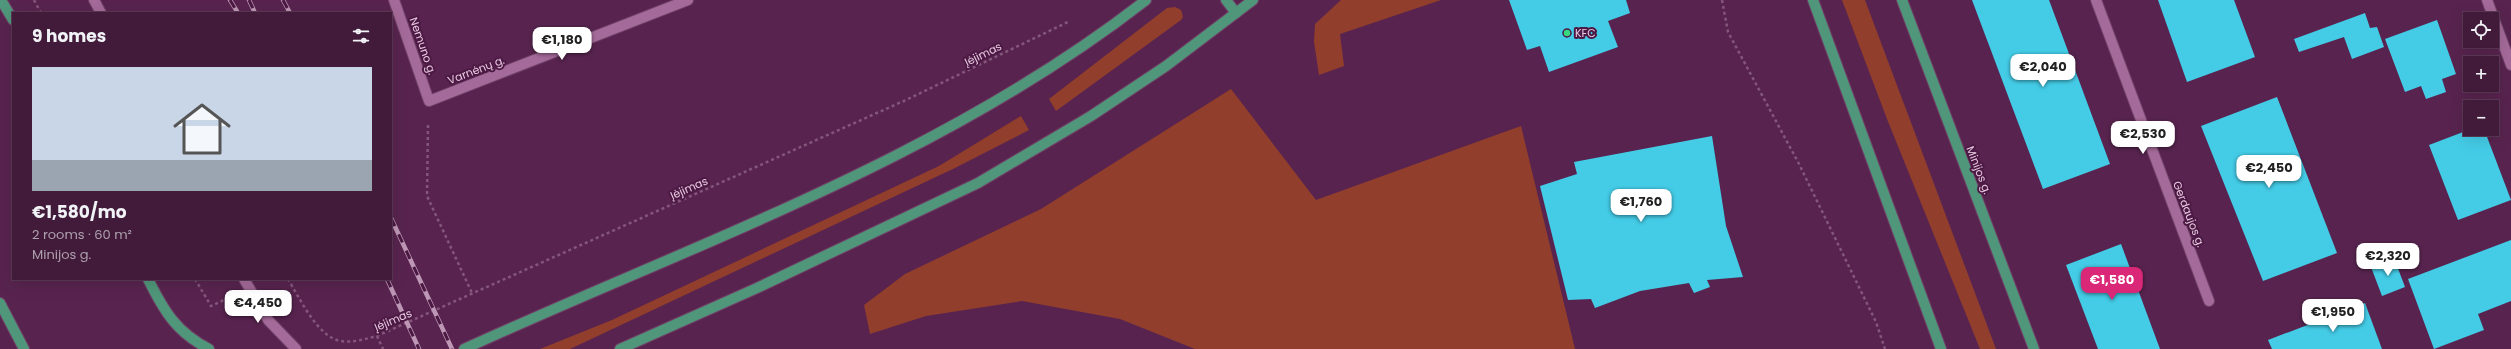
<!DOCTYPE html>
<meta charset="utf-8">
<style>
body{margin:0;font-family:Poppins,sans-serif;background:#4c2846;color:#f1f3f6;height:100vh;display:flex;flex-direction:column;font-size:15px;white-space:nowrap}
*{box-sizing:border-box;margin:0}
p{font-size:13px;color:#aea1af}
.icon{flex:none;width:22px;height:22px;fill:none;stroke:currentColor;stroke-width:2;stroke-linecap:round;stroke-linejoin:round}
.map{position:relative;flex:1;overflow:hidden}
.panel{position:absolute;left:12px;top:12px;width:380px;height:268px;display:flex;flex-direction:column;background:#421b3b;border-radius:0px;box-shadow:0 4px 16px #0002,0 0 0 1px #5a3955}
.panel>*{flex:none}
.buttons{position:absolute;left:2463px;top:12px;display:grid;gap:8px}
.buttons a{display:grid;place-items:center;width:36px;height:36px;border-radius:0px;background:#421b3b;box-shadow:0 4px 16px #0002,0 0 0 1px #5a3955;font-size:20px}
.price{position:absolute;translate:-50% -34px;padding:0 9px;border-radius:8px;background:#fff;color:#222;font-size:13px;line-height:26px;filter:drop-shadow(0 1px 2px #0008)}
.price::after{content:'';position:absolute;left:50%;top:24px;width:12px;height:9px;margin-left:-6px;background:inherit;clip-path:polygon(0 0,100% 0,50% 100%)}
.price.on{background:#db2777;color:#fff}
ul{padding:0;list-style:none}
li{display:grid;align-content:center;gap:8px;height:212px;padding:0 20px}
li span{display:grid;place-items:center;height:124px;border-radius:0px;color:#555}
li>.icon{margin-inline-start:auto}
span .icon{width:72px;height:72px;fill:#fffc;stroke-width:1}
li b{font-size:17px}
h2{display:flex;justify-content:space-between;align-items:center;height:48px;padding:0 20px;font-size:17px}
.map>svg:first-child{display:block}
.green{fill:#913e2c}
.building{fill:#44cce7}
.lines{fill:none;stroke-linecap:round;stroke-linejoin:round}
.street-casing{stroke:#704268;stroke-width:12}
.primary-casing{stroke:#704268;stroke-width:12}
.path{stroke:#84567b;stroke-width:2.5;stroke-dasharray:3 3;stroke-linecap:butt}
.street{stroke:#a46a99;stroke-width:10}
.primary{stroke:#4f967a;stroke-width:10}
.rail-casing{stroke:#bd97b5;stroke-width:4.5}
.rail{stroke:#4c1944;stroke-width:3;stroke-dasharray:9;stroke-linecap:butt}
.poi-dot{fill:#37d880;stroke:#4c1944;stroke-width:1.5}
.labels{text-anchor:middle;stroke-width:4;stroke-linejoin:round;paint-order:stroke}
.poi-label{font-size:11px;fill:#eacae2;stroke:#4c1944;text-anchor:start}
.street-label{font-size:11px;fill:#eacae2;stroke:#4c1944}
</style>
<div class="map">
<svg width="2511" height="349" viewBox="0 0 2511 349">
<rect width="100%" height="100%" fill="#58244f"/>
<g class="green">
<polygon points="1341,0 1441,0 1340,34 1344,66 1319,75 1314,42 1315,24"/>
<polygon points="1842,0 1865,0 1996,349 1980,349 1887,119"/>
<polygon points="1175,7 1181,10 1183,17 1181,20 1056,111 1049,99 1167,8"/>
<polygon points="1231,89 1316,200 1521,126 1575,349 1195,349 1120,319 1022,301 926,316 870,334 864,305 905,274 1041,209"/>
<polygon points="1021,116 1029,130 955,168 570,349 540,349 612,320 939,166"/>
</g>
<g class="building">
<polygon points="1509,0 1626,0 1630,13 1608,21 1618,47 1549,72 1540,46 1527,50"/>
<polygon points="1972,0 2049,0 2110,164 2043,189"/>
<polygon points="2158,0 2234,0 2255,57 2187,82"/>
<polygon points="2365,13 2370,28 2377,27 2384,47 2352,59 2344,37 2299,52 2294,39"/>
<polygon points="2437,20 2456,74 2442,79 2446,92 2426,99 2421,86 2405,92 2385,39"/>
<polygon points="2277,97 2337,253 2263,281 2201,126"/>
<polygon points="2471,129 2484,129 2511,200 2458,220 2429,145"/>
<polygon points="1712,136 1726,226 1743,277 1707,280 1710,287 1694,293 1689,283 1640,291 1595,308 1591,299 1568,300 1540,186 1577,174 1574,162"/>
<polygon points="2511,240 2511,301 2478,314 2484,330 2434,349 2408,279"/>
<polygon points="2121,244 2160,349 2098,349 2066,265"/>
<polygon points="2394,258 2405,287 2382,296 2371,267"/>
<polygon points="2365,303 2382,349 2272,349 2268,340"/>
</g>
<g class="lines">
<g class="street-casing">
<g id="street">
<polyline points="94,0 101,13"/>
<polyline points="394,0 429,101 688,0"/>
<polyline points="2096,0 2209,301"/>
<polyline points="2487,0 2511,65"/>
<polyline points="244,279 268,320 296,349"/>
</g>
</g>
<g class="primary-casing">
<g id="primary">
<polyline points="1,0 13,20"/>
<polyline points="1226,0 1236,13"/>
<polyline points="1813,0 1941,349"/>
<polyline points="1902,0 2034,349"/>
<path d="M 148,279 C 164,311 176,332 209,349"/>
<polyline points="0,303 24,349"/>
<path d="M 464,349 C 696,243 942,159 1146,0"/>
<polyline points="620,349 757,288 978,183 1091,116 1166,66 1253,0"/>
</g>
</g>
<g class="path">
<polyline points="34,0 41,13"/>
<polyline points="1722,0 1728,32 1798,162 1876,322 1885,349"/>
<polyline points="428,125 427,196 472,293"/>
<polyline points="195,279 211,306 226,299"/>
<path d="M 288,279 C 299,297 318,338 341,341 C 353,343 365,339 377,336 L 906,100 L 1070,21"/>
<polyline points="377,336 383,349"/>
</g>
<use href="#street" class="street"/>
<use href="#primary" class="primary"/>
<g class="rail-casing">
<g id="rail">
<polyline points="230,0 238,13"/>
<polyline points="249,0 255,13"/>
<polyline points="283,0 290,13"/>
<polyline points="391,218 452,349"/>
<polyline points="387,279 419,349"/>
</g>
</g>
<use href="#rail" class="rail"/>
</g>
<circle class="poi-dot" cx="1567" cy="33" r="4"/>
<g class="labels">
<g class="poi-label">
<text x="1575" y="37">KFC</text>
</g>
<g class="street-label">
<text transform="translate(423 46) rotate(71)" y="4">Nemuno g.</text>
<text transform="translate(983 54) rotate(-26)" y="4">Įėjimas</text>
<text transform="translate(476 70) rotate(-21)" y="4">Varnėnų g.</text>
<text transform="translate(1979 170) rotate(69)" y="4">Minijos g.</text>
<text transform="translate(689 188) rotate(-24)" y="4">Įėjimas</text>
<text transform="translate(2189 214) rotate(69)" y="4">Gerdaujos g.</text>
<text transform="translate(393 320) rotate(-23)" y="4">Įėjimas</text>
</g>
</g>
</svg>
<div class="buttons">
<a><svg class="icon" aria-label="locate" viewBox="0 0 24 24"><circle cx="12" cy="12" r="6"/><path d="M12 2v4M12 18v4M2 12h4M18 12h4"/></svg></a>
<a>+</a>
<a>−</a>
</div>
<b class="price" style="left:562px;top:61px">€1,180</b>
<b class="price" style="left:2043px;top:88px">€2,040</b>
<b class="price" style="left:2143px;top:155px">€2,530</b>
<b class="price" style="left:2269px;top:189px">€2,450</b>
<b class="price" style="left:1641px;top:223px">€1,760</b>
<b class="price" style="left:2388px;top:277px">€2,320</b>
<b class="price on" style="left:2112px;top:301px">€1,580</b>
<b class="price" style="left:258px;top:324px">€4,450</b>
<b class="price" style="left:2333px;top:333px">€1,950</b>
<section class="panel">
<h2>9 homes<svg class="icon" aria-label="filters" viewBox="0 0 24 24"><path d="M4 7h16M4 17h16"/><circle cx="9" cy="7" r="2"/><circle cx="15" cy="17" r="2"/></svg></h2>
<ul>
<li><span style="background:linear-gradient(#c9d6e8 75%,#9aa5b1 0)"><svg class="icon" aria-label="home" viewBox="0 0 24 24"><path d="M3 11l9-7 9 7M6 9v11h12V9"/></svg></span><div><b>€1,580/mo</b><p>2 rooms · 60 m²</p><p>Minijos g.</p></div></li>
</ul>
</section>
</div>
